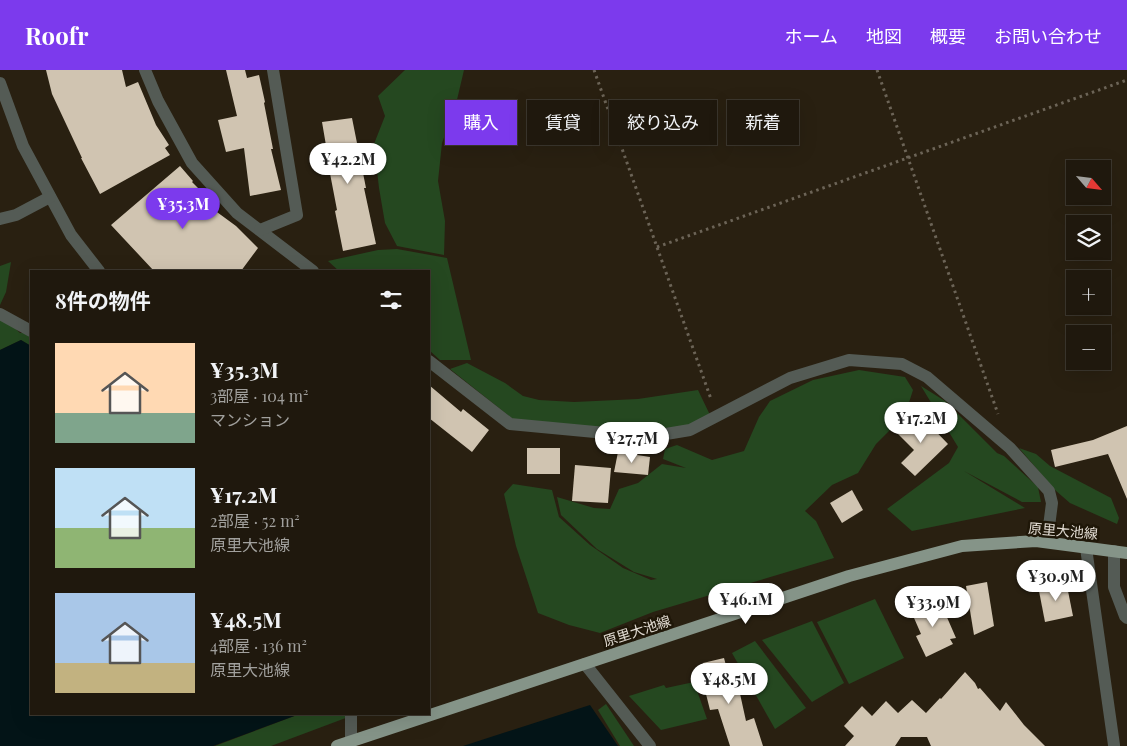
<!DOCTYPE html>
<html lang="ja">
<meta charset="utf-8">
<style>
body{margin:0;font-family:"Playfair Display","Noto Sans JP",serif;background:#2c251b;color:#f1f3f6;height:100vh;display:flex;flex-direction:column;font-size:19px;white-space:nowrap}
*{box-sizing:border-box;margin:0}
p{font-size:16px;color:#a1a09d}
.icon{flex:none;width:28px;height:28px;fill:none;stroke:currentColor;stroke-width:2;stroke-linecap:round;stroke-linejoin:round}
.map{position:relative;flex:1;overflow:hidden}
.panel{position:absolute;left:30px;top:200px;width:400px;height:445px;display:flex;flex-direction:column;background:#1f180d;border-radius:0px;box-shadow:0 5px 20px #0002,0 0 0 1px #3c372e}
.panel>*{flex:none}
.top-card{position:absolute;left:445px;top:30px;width:475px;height:45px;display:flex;gap:10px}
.needle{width:32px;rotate:118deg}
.buttons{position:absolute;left:1066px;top:90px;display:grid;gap:10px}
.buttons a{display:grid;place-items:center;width:45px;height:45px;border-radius:0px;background:#1f180d;box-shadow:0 5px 20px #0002,0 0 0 1px #3c372e;font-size:25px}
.price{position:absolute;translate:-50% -42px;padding:0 11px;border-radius:18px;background:#fff;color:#222;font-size:16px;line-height:32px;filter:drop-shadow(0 1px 2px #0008)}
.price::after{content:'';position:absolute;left:50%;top:30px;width:15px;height:11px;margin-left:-8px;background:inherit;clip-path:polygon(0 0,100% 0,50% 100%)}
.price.current{background:#7c3aed;color:#fff}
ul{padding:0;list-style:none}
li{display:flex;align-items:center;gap:15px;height:125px;padding:0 25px}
li span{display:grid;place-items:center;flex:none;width:140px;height:100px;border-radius:0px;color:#555}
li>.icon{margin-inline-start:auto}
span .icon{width:60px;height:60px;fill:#fffc;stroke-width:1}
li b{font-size:21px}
h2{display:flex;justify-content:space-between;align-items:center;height:60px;padding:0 25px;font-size:21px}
.chip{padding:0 18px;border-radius:0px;background:#1f180d;box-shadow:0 5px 20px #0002,0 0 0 1px #3c372e;font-size:18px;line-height:45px}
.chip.current{background:#7c3aed;color:#fff}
header{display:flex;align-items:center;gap:30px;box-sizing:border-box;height:70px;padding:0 25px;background:#7c3aed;color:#fff}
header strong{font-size:24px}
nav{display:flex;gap:28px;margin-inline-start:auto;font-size:18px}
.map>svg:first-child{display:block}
.green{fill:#254820}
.water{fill:#031417}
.building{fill:#d0c4b1}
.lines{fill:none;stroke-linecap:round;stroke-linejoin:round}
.path{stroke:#6c6457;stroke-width:3;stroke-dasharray:2.5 4;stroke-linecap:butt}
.minor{stroke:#545b55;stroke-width:12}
.major{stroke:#859488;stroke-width:12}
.labels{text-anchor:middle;stroke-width:5;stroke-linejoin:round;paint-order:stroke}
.street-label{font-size:14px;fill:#e1dbd2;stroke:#1f1708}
</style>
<header>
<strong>Roofr</strong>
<nav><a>ホーム</a><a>地図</a><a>概要</a><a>お問い合わせ</a></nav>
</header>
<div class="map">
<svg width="1127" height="676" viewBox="0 0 1127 676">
<rect width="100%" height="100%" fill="#292011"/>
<g class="green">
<polygon points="405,0 464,0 456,34 442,73 438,111 445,151 444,185 397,176 385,153 379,118 374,74 385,46 378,26"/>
<polygon points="397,179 447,188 471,290 440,290 429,280 429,201 339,201 328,191 378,180"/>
<polygon points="11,192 6,222 0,235 0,196"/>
<polygon points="0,244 20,263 31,263 31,276 21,270 0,280"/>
<polygon points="467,293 505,313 523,326 539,330 574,332 638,329 698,320 710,345 688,357 648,364 514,350 450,299"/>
<polygon points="859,300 905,307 913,320 905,345 876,374 858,403 832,415 805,441 816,451 834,488 653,542 600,563 569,555 538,543 516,476 504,424 513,414 552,420 559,447 590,475 623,498 651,510 657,509 634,502 597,479 561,445 557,427 594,438 610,439 619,419 638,413 662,394 686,398 663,389 665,379 677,375 712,390 744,381 759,347 770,331 813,310"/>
<polygon points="921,316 945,331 997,383 1004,386 1038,417 1041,432 1022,432 964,401 1025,438 912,461 887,439 949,393 958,377"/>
<polygon points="1019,378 1036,384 1050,396 1111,428 1119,448 1117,454 1070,433 1055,420"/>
<polygon points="875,529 904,588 849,614 817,552"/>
<polygon points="812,551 844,613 812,632 762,570"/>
<polygon points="755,571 806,638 775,659 732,583"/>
<polygon points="694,612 707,649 661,660 629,626 664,615 666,618"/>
<polygon points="606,634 634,676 620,676 598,640"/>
<polygon points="298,644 351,644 351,646 271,676 215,676 297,645"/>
</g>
<g class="water">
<polygon points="21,270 31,276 31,644 298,644 297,645 213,676 0,676 0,280"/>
<polygon points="590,635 618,676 463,676"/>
</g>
<g class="building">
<polygon points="46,0 122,0 126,17 138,12 156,55 169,75 165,78 170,85 100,124 81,88 82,88 52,24"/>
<polygon points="226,0 245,0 247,8 259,5 265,32 264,33 273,79 271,79 281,120 250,126 244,78 226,82 218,50 237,46"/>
<polygon points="352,48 366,118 364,118 376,174 343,181 335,141 337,140 328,93 329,93 322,52"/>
<polygon points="180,96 193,111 192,112 213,133 206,134 236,156 258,178 241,201 154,201 111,155"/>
<polygon points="429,315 461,342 463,339 489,360 472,382 429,348"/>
<polygon points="918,343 948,374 915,406 901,393 914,380 897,363"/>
<polygon points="1127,356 1127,429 1108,384 1055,397 1051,380 1093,370"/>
<rect x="527" y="378" width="33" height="26"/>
<polygon points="618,382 650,387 648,405 614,402"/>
<polygon points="575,395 611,398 608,433 572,431"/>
<polygon points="852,420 863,440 842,453 830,433"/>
<polygon points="1066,511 1073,546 1045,552 1039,521 1044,515"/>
<polygon points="987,512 994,556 974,565 966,516"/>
<polygon points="939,529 956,568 950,569 953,574 926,587 916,566 921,564 911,541"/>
<polygon points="724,588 728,603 735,601 746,651 754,648 763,676 730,676 718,639 710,640 702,608 707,607 703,593"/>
<polygon points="965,602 975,613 978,619 980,618 1000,641 1006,632 1024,655 1045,676 931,676 927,667 901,667 895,676 845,676 854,666 844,656 862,636 872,646 886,631 898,643 912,630 926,643 940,628 941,629"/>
</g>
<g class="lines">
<g class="path">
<polyline points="594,0 711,329"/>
<polyline points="877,0 998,344"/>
<polyline points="657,177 1127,10"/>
</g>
<g class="minor">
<polyline points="145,0 158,31 192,93 237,143 313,201"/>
<polyline points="0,13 23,76 71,165 99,201"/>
<polyline points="0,149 16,145 50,127"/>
<polyline points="260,160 297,145 273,0"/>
<polyline points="0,244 31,261"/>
<polyline points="429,291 510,354 648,367 690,360 790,308 849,290 902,294 927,307 1010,378 1049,421 1052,433 1047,472"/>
<polyline points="1086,478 1114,675"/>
<polyline points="1114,481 1114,517 1125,546 1127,548"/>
<polyline points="585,594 650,676"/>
<polyline points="351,671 351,644"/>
</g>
<polyline class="major" points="337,676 849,506 962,476 1036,471 1127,483"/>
</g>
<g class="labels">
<g class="street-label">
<text transform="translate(1063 461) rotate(5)" y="5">原里大池線</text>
<text transform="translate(637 561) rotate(-18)" y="5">原里大池線</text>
</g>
</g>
</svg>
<div class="buttons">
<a><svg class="needle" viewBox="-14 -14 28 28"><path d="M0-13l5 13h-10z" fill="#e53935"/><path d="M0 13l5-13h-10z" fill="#a1a09d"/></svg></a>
<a><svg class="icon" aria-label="layers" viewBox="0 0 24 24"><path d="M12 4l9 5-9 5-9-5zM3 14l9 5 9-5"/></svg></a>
<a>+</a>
<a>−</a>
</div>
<b class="price" style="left:348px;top:115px">¥42.2M</b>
<b class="price current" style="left:183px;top:160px">¥35.3M</b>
<b class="price" style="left:921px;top:374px">¥17.2M</b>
<b class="price" style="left:632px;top:394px">¥27.7M</b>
<b class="price" style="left:1056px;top:532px">¥30.9M</b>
<b class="price" style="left:746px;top:555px">¥46.1M</b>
<b class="price" style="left:933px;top:558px">¥33.9M</b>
<b class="price" style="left:729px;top:635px">¥48.5M</b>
<div class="top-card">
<a class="chip current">購入</a>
<a class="chip">賃貸</a>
<a class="chip">絞り込み</a>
<a class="chip">新着</a>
</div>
<section class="panel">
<h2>8件の物件<svg class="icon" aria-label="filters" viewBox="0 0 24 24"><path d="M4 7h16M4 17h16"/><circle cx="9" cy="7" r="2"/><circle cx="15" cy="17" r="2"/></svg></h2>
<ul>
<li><span style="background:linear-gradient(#ffd9b3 70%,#7fa58c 0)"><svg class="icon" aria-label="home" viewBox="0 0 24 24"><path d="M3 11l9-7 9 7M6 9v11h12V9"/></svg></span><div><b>¥35.3M</b><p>3部屋 · 104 m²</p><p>マンション</p></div></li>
<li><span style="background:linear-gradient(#bfe0f5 60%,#8fb573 0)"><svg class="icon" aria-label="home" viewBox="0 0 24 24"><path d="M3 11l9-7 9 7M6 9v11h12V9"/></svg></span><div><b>¥17.2M</b><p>2部屋 · 52 m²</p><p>原里大池線</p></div></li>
<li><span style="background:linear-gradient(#a9c7e8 70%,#c2b280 0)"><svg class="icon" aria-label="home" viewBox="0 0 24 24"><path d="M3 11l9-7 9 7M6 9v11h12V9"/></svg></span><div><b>¥48.5M</b><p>4部屋 · 136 m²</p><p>原里大池線</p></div></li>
</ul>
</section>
</div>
